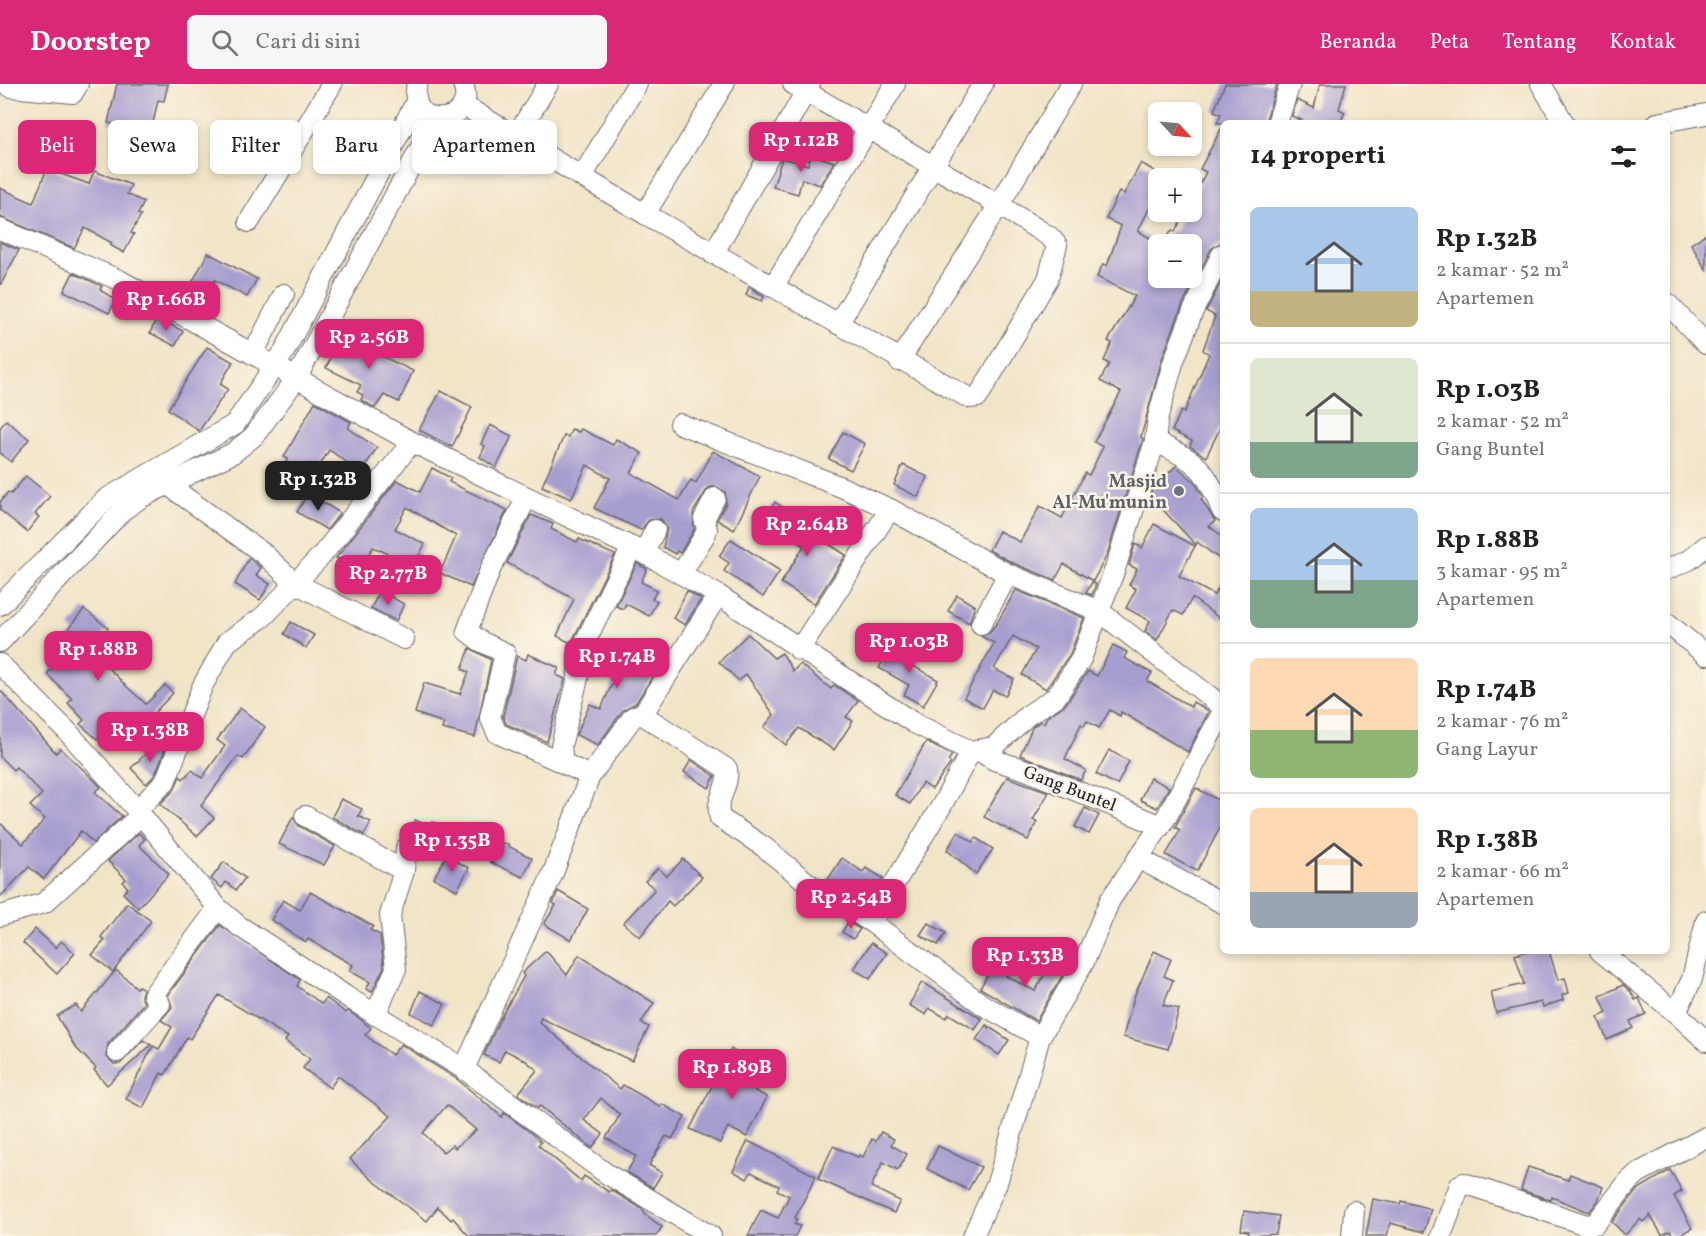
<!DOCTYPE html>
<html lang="id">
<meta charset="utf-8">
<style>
body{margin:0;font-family:Vollkorn,serif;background:#f6f6f6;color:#222;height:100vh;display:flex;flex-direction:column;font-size:22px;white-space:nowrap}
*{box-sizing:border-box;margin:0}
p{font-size:20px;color:#767676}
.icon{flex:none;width:33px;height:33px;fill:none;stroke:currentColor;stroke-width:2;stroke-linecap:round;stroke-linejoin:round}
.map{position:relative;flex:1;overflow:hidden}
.sheet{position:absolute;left:1220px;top:36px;width:450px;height:834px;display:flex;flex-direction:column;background:#fff;border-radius:9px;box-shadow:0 3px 9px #0003}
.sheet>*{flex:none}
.banner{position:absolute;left:18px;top:36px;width:570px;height:54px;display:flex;gap:12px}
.needle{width:39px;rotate:116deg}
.tools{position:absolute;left:1148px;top:18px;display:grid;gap:12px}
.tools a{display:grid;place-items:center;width:54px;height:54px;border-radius:9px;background:#fff;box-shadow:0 3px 9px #0003;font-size:30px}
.price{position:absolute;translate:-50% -51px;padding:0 14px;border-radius:12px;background:#db2777;color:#fff;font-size:20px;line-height:39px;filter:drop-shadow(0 2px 3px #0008)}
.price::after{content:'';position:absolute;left:50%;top:36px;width:18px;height:14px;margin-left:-9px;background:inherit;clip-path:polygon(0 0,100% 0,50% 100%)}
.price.active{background:#222;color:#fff}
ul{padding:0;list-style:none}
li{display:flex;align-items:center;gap:18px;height:150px;padding:0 30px}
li+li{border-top:2px solid #e0e0e0}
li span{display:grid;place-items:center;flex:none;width:168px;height:120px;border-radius:9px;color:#555}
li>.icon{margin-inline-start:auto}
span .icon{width:72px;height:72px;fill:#fffc;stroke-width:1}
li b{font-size:26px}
h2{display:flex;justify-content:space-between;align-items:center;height:72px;padding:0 30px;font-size:26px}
.tag{padding:0 21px;border-radius:9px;background:#fff;box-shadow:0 3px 9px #0003;font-size:21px;line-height:54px}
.tag.active{background:#db2777;color:#fff}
header{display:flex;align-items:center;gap:36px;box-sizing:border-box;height:84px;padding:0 30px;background:#db2777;color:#fff}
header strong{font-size:28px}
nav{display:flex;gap:33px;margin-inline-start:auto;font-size:21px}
.search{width:420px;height:54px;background:#f6f6f6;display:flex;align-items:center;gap:15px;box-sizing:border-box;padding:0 21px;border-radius:9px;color:#767676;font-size:22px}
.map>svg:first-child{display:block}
.building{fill:#a79ed0;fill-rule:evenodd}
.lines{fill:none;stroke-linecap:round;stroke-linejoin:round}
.minor-casing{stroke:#6a666c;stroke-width:22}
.minor{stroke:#fff;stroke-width:20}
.worship-dot{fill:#6b7280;stroke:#fcf5e5;stroke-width:2}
.labels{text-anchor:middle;stroke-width:5;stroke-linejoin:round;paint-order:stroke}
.worship-label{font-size:18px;font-weight:bold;fill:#5b616d;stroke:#fcf5e5;text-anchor:end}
.street-label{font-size:18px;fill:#22223b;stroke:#fcf5e5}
</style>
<header>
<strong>Doorstep</strong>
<div class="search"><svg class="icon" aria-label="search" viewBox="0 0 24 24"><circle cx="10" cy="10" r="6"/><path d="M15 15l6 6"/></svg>Cari di sini</div>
<nav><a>Beranda</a><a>Peta</a><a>Tentang</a><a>Kontak</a></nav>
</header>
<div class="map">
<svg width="1706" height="1152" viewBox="0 0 1706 1152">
<rect width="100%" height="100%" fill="#fcf5e5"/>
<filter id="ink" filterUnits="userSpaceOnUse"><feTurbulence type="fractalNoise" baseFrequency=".0167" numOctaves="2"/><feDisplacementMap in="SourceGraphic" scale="12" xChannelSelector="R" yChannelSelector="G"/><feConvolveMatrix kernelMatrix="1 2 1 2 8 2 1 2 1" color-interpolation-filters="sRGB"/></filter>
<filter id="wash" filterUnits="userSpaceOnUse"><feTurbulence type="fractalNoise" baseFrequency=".008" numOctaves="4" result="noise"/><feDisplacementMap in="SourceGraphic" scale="24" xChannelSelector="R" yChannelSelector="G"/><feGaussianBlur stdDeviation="1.35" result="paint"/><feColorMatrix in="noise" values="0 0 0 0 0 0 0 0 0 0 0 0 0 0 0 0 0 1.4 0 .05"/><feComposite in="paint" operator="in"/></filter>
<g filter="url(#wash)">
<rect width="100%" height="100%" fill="#f1e5c8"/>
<g id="blocks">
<g class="building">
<polygon points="117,0 168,0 164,17 158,16 151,48 108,39"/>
<polygon points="1225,0 1277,0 1265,39 1217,39 1221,30 1214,27"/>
<polygon points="1320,0 1346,0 1339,25 1345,28 1340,39 1308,39 1292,32 1297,16 1314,24"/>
<polygon points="1222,43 1222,158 1211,165 1182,222 1162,275 1141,353 1143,355 1107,471 1093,497 1064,480 1055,496 1013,479 989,466 999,447 1020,458 1040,422 1062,434 1085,389 1089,391 1103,363 1094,358 1121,308 1100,297 1109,280 1104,277 1112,259 1108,257 1135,212 1097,193 1103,180 1107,182 1121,142 1106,135 1119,108 1124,110 1141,79 1158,89 1158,107 1138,147 1158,159 1158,194 1191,194 1191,173 1199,160 1163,160 1172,146 1175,148 1185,128 1191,128 1191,118 1206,88 1200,85"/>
<polygon points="811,70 834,78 820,101 802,95 798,110 773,103 782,74 808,81"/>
<polygon points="47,85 89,100 94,87 131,101 127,110 144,118 138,130 141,131 131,149 134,150 124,169 110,161 112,159 85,144 74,164 0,133 0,104 33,119"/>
<polygon points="1706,150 1706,186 1691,160"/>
<polygon points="0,158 19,166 0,202"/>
<polygon points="208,169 257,195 247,213 215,196 209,207 192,199"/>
<polygon points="73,189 102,202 100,205 103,208 116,216 109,229 64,207"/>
<polygon points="1222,195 1222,340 1206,373 1190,362 1192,357 1172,347 1181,327 1184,329 1209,270 1203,266 1215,232 1206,227"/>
<polygon points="749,203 764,212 762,217 746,211"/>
<polygon points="157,234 183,247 175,262 150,249"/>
<polygon points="345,245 373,258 369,266 413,287 399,318 384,311 375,324 361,316 363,311 357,308 361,301 326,284"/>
<polygon points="207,263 233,278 220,300 228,305 199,347 168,325"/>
<polygon points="441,307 472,323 452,363 419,346"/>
<polygon points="315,318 351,338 348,344 377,364 361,388 329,366 309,400 283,384 288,375 284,373"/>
<polygon points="6,336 29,355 11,378 0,369 0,344"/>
<polygon points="490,341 512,352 496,384 480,373 485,362 481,360"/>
<polygon points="572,345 579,348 581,345 613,361 616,355 642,369 631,389 679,416 691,396 696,399 713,367 760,392 734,446 717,436 726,419 725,408 715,402 708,404 693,429 694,446 680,469 677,467 675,470 663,463 667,444 661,435 649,436 641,446 594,424 610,394 587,381 571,415 542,402 564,352 568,353"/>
<polygon points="843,348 865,360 851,386 829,375"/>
<polygon points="903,381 928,393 918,413 894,401"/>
<polygon points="1176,382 1194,397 1203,413 1201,415 1215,437 1209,442 1222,452 1222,477 1197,458 1196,461 1150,412 1156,395 1160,397"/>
<polygon points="432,384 451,394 449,398 507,426 471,503 440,489 456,452 407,423 395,445 425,460 414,481 373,463 360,486 336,474 397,396 420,408"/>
<polygon points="26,392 50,412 35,430 39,433 27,448 0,426 0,418 8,408 11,410"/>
<polygon points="308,409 340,429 327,446 297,428"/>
<polygon points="775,418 796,433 793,437 846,471 814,520 781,499 804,462 764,434"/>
<polygon points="531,431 553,440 551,445 577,458 579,455 615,471 571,559 557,552 574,515 507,479"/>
<polygon points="1154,440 1195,462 1179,492 1214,511 1222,499 1222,536 1192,514 1183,531 1173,526 1157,556 1145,547 1150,537 1126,524 1136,505 1129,501 1137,485 1129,481 1135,460 1142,464"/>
<polygon points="731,455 780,487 763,513 724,487 729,479 719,472"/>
<polygon points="249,474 261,484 256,491 270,500 260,516 235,500"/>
<polygon points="637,479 647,485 641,498 657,506 652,515 657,517 649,532 626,520 623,525 616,522"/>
<polygon points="1092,498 1096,500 1092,511 1086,509"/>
<polygon points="1016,506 1084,534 1070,570 1046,605 1022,591 1036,565 1013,552 994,585 1014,595 1005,612 993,606 983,624 964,614 994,559 981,552 988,550 997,539"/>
<polygon points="380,507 404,520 396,537 371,524"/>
<polygon points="687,507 701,515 685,541 673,534"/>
<polygon points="957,511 975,522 969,539 948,527"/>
<polygon points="84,525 108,544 90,565 126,602 146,620 165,601 173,609 139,645 121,629 97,655 80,640 84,636 68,619 72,615 47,590 61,575 55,568 74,548 69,544"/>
<polygon points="291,538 314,551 306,564 284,550"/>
<polygon points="748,550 774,574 782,569 793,587 800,580 831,605 834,601 858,617 846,633 853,637 834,666 799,644 786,661 764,643 774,631 746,590 739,597 719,578"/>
<polygon points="894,558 914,569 908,579 938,596 923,622 904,611 909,601 879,584"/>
<polygon points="598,559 630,573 634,564 662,578 636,619 623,626 598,661 576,651 590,620 601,625 617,589 590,577"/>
<polygon points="1113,561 1127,568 1124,574 1152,589 1147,597 1191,623 1193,618 1209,627 1188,668 1121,628 1120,632 1110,626 1099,644 1087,637 1084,642 1081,640 1065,675 1086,686 1081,696 1020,671 1033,642 1041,637 1044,639 1047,633 1066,620 1088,587 1097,592"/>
<polygon points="470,564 491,576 475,653 442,645 444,639 415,629 424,599 460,610 469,588 462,585"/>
<polygon points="528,570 559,584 556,591 565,595 547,658 506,640 503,632 517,572 526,576"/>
<polygon points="0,606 56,669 60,664 90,692 101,703 95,708 122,732 93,759 81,747 44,795 29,783 0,813 0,739 23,760 45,735 30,722 42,710 16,683 13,686 0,673"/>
<polygon points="240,624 265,643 243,675 238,672 201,722 214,734 197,752 160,720 174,706 180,692 183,695 192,686 202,694 225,662 217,656"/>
<polygon points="160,656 166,663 155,691 146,700 131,684"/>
<polygon points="926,658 952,671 948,677 951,679 932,705 922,699 910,720 895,711"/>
<polygon points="1109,666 1129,677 1117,701 1096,690"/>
<polygon points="691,676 715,692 709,704 684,688"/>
<polygon points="1007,693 1049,708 1033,736 1037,738 1028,756 984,733"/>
<polygon points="1150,694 1169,703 1157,724 1140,716"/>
<polygon points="1196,704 1222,718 1222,740 1197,787 1166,771 1180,746 1175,743"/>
<polygon points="341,715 362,725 358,732 371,738 364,751 332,733"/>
<polygon points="1085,724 1099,731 1089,750 1075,743"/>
<polygon points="293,733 299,742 335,762 324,781 279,760"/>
<polygon points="415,736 430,743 432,738 447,744 437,765 410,749"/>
<polygon points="958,748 973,758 976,754 993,765 976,790 947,766"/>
<polygon points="139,749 145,755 139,761 169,790 138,824 123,809 128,804 123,798 126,795 108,777"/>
<polygon points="493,758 508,760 508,762 532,774 523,793 490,778"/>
<polygon points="446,772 469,784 457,806 434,794"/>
<polygon points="842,774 863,788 866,784 883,794 867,821 827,797"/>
<polygon points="683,775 702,793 673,822 668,817 640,853 623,839 655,805 645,797 658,784 667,792"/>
<polygon points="224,778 245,794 236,806 226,798 222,804 211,795"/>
<polygon points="558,807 588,825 571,856 544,840 556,821 553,819"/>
<polygon points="310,808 373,842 370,846 380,851 384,883 372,908 366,905 370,898 350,887 353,881 308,855 306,858 271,836 283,816 300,826"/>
<polygon points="127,819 151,837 113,888 92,871 105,856 101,853"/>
<polygon points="848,838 860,845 853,855 842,848"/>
<polygon points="928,839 946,849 938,861 920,851"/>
<path d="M 220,841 L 300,896 L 297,902 L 322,920 L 326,914 L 346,929 L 348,927 L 360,935 L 371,944 L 365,951 L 392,971 L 401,960 L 457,995 L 502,1033 L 504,1029 L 534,1051 L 541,1058 L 538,1061 L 581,1097 L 584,1092 L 609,1108 L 611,1106 L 641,1124 L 646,1131 L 662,1143 L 656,1152 L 469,1152 L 453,1134 L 451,1136 L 438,1123 L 427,1137 L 371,1095 L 350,1075 L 391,1032 L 338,992 L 330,1004 L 303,984 L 310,975 L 285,957 L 288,953 L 219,911 L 190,955 L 187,953 L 165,991 L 161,989 L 143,1024 L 126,1015 L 153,962 L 159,965 L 172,943 L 161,936 L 172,923 L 168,911 ZM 447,1021 L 476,1046 L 455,1064 L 452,1061 L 443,1068 L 423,1049 Z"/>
<polygon points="35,845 56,864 61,857 75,869 57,890 23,859"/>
<polygon points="871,859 887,869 870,895 854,885"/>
<polygon points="546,867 567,891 579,871 654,919 641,939 649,943 632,977 541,934 539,938 620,1005 623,1001 661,1023 662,1020 685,1033 672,1055 666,1052 649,1081 662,1089 653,1104 627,1088 636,1072 606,1054 620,1031 601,1014 584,1036 603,1050 592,1064 540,1022 538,1024 518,1010 537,986 526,977 505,966 499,978 484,971 500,935 524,892 522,889"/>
<polygon points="1154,867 1171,875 1164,892 1173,896 1163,921 1179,925 1168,965 1123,953 1134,913"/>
<polygon points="1526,867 1549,867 1558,896 1565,894 1569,909 1562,911 1563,916 1543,923 1541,918 1496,929 1491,908 1524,900 1515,871"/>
<polygon points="1056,870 1070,878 1036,937 980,904 994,880 1008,888 1006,892 1035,907"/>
<polygon points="116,886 137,904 139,902 143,905 141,912 144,919 108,960 106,972 114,980 120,980 143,956 151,961 107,1001 94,986 96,984 75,963 57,932 76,921 81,928"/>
<polygon points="922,898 982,935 975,946 949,930 946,934 929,924 926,931 909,921"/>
<polygon points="1623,901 1631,908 1635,916 1639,914 1646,930 1630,937 1633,944 1607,956 1598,933 1607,929 1600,912"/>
<polygon points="420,907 445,920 434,941 411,929"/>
<polygon points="986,941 1009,956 999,971 976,956"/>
<polygon points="731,965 766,989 755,1007 767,1013 747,1053 728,1043 720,1059 690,1045"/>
<polygon points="881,1048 894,1055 891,1061 907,1070 898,1086 883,1078 871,1103 900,1117 894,1129 818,1095 833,1062 858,1073 859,1071 863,1073 872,1055 876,1057"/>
<polygon points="748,1057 816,1092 795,1134 797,1135 794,1140 800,1142 795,1152 748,1152 761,1126 778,1134 789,1112 777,1106 779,1102 751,1088 747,1095 733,1087"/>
<polygon points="938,1062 981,1083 968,1106 927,1085"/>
<polygon points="1528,1083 1568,1096 1570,1090 1603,1103 1598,1117 1589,1128 1552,1113 1551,1116 1521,1106"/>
<polygon points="1670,1086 1682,1107 1674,1112 1692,1144 1678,1152 1673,1152 1670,1147 1662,1151 1650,1131 1643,1138 1640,1135 1625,1151 1612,1138 1637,1106"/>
<polygon points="1373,1115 1400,1120 1401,1117 1431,1125 1424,1148 1390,1139 1387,1152 1366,1152"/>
<polygon points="1244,1127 1279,1132 1276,1150 1248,1152 1249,1147 1241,1146"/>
</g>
</g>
</g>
<g filter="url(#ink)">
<use href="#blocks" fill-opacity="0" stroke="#6a666c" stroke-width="1.5"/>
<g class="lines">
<g class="minor-casing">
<g id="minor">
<polyline points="5,0 11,3 73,9 78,0"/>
<path d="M 417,0 C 405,49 479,42 463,0"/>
<polyline points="1541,0 1564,39"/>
<polyline points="463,21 582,93 637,0"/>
<polyline points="1277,39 1290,0"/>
<polyline points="1657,39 1706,30"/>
<polyline points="516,53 548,0"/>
<polyline points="582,93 645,130 724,0"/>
<polyline points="645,130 969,314 978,313 1048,195 1057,161 1050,153 999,121 793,0"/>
<polyline points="249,138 332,0"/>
<polyline points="0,145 119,196 412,358 644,469 718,511 914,639 971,667 994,663 1028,631 1056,613 1081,575 1115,485 1155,357 1158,333 1173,279 1193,227 1222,170"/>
<polyline points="713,170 810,0"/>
<polyline points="773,203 895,0"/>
<polyline points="1666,218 1706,260"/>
<polyline points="838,240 983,0"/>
<polyline points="253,270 284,210"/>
<polyline points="899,277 999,121 1071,0"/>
<polyline points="680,340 839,402 890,425 799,566"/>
<path d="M 1155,357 C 1197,379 1204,380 1222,427"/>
<polyline points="168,401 264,470 295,499 404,555"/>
<polyline points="527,413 490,486 467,547 480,557 505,569 490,633 497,649 563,679"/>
<polyline points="890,425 1008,490 1099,527 1222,622"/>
<polyline points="644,469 655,446"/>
<polyline points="1666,486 1689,476 1706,462"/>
<polyline points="681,490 705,451 707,445 704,435 715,414"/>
<path d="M 718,511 L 646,625 L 646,633 L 727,685 C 730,702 714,717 720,734 L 764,763 L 809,800 L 871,838 L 983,921 L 1040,953"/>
<polyline points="0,521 106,415 235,340 284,268 416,18"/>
<polyline points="1666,538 1706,571"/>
<polyline points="981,540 1008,490"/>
<polyline points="0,558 123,426 142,413 233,369 254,352 296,295 436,35"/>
<polyline points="0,580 68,648 137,726 218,824 239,842 352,916 464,985 607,1090 711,1152"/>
<polyline points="979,667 994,676 1026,686 1161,742"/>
<polyline points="590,692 563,679 561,662 578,594 578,572 632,463"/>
<polyline points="137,726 165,698 203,601 227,558 263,533 322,471 412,358"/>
<polyline points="305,732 404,787"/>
<polyline points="1138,774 1222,819"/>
<polyline points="0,832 44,819 141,731"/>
<polyline points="871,838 942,721 971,667"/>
<polyline points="1600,867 1676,929 1706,957"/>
<polyline points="1676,929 1692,895 1706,837"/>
<polyline points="375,931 396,885 390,831 404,787 406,764"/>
<polyline points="117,968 160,920 153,911 218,824"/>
<polyline points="464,985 553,789 590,692 633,633 644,629"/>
<polyline points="973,1152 997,1099 1040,953 1084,878 1110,816 1167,732 1222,629"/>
<polyline points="1352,1152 1354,1127"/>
<polyline points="1441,1152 1460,1101 1464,1099 1586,1141 1595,1140 1628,1098 1638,1089 1706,1053"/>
</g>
</g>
<use href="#minor" class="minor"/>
</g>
</g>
<circle class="worship-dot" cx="1179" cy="407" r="6"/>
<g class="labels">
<g class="worship-label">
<text x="1167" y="403">Masjid<tspan x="1167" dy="21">Al-Mu'munin</tspan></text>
</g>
<g class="street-label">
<text transform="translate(1070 704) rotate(21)" y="6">Gang Buntel</text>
</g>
</g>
</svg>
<div class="tools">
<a><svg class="needle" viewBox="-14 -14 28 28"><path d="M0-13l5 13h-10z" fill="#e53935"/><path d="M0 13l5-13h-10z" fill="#767676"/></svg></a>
<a>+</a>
<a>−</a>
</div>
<b class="price" style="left:801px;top:89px">Rp 1.12B</b>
<b class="price" style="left:166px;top:248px">Rp 1.66B</b>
<b class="price" style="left:369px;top:286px">Rp 2.56B</b>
<b class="price active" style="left:318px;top:428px">Rp 1.32B</b>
<b class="price" style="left:807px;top:473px">Rp 2.64B</b>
<b class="price" style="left:388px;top:522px">Rp 2.77B</b>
<b class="price" style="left:909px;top:590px">Rp 1.03B</b>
<b class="price" style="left:98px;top:598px">Rp 1.88B</b>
<b class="price" style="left:617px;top:605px">Rp 1.74B</b>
<b class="price" style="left:150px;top:679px">Rp 1.38B</b>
<b class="price" style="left:452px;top:789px">Rp 1.35B</b>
<b class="price" style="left:851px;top:846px">Rp 2.54B</b>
<b class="price" style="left:1025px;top:904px">Rp 1.33B</b>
<b class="price" style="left:732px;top:1016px">Rp 1.89B</b>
<div class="banner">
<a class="tag active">Beli</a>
<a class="tag">Sewa</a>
<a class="tag">Filter</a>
<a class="tag">Baru</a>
<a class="tag">Apartemen</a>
</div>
<section class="sheet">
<h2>14 properti<svg class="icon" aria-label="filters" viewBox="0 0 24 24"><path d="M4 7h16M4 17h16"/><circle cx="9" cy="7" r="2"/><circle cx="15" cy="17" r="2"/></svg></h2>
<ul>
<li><span style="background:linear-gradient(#a9c7e8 70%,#c2b280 0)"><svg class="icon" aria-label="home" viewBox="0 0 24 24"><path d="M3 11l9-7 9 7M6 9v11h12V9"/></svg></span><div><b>Rp 1.32B</b><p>2 kamar · 52 m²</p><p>Apartemen</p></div></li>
<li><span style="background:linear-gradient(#dfe7d0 70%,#7fa58c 0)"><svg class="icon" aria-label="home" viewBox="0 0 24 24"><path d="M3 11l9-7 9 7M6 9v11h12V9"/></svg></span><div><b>Rp 1.03B</b><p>2 kamar · 52 m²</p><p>Gang Buntel</p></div></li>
<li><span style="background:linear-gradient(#a9c7e8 60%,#7fa58c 0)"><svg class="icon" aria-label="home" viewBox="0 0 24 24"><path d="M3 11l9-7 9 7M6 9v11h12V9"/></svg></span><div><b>Rp 1.88B</b><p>3 kamar · 95 m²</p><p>Apartemen</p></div></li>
<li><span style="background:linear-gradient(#ffd9b3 60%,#8fb573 0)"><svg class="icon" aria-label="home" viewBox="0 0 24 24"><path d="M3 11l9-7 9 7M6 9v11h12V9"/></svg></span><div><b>Rp 1.74B</b><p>2 kamar · 76 m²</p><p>Gang Layur</p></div></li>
<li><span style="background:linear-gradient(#ffd9b3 70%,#9aa5b1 0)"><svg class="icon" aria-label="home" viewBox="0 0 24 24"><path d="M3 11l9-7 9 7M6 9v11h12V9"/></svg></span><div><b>Rp 1.38B</b><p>2 kamar · 66 m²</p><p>Apartemen</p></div></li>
</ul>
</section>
</div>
